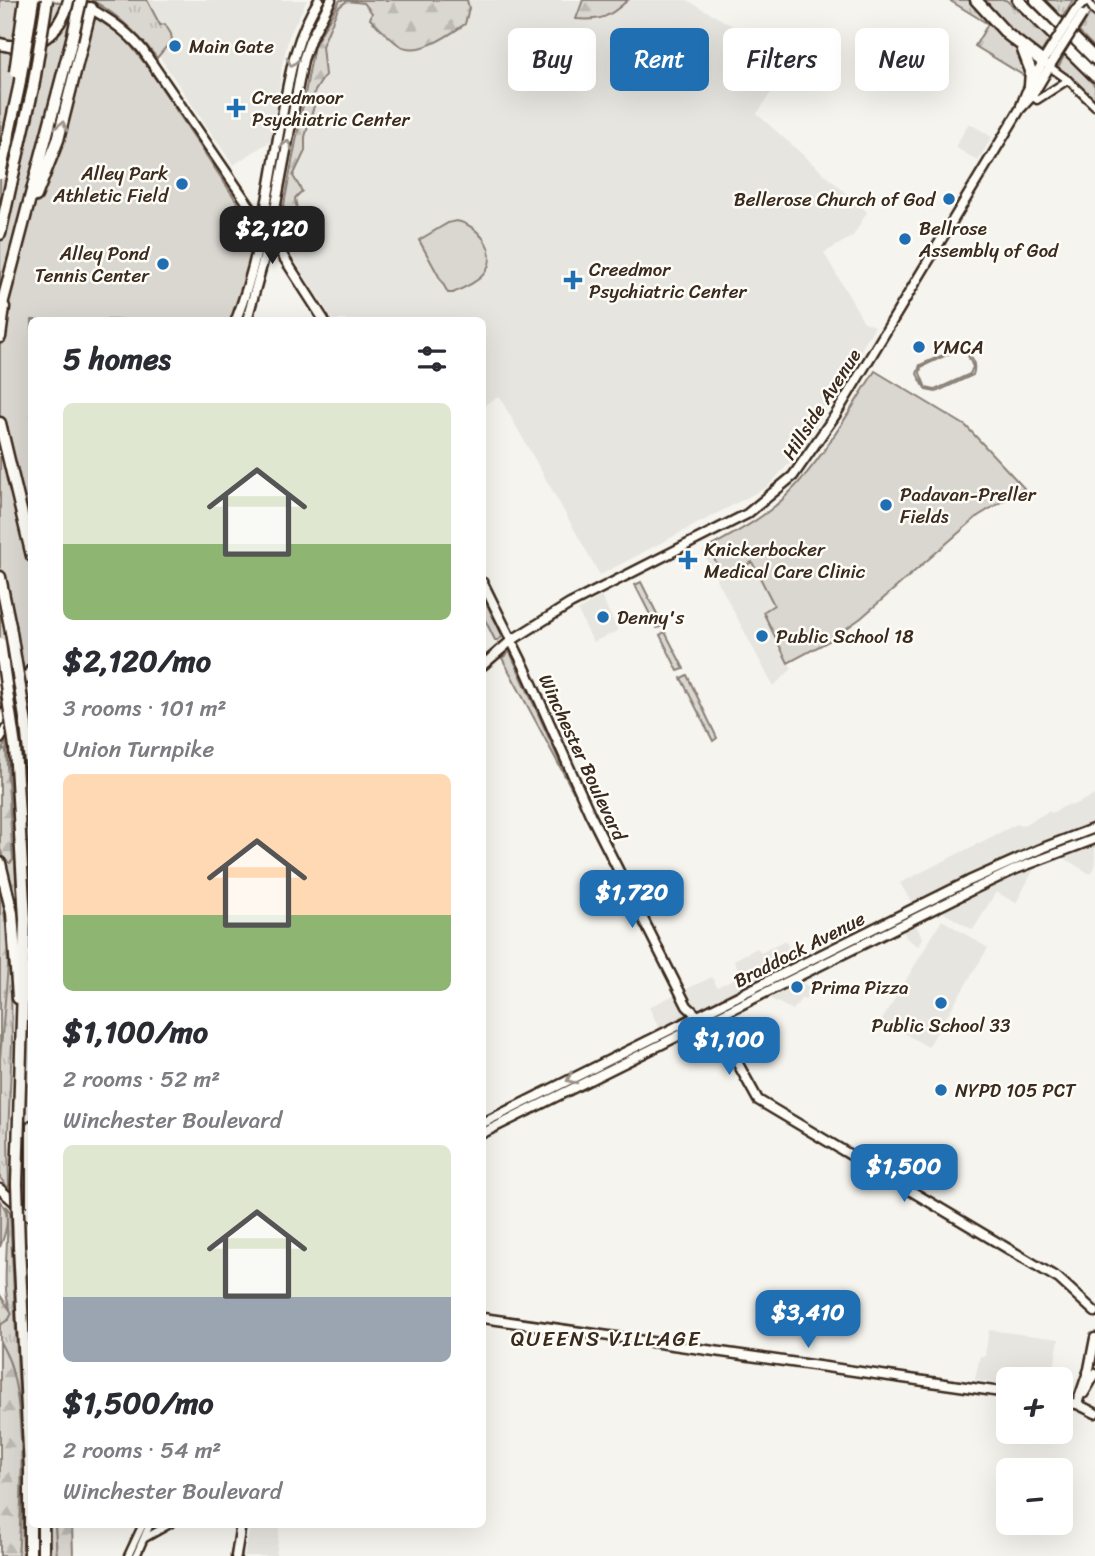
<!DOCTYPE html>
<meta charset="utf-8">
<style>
body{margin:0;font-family:Sriracha,sans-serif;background:#f2f2f3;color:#2b2b33;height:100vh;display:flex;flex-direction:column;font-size:26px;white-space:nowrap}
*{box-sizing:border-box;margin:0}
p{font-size:23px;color:#7c7c81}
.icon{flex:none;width:38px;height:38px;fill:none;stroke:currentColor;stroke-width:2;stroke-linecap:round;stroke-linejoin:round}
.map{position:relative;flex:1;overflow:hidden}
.panel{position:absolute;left:28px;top:317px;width:458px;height:1211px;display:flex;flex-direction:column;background:#fff;border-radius:10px;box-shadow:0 7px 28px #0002}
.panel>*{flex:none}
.top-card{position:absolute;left:508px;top:28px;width:481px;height:63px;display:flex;gap:14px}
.controls{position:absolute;left:996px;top:1367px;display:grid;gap:14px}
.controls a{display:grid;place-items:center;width:77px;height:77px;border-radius:10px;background:#fff;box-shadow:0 7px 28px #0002;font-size:35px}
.price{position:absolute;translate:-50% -60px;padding:0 16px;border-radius:14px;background:#1f6fb2;color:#fff;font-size:23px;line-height:46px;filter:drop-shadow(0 2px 4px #0008)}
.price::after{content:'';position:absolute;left:50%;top:42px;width:21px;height:16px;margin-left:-10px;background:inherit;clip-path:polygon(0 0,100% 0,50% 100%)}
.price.selected{background:#222;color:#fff}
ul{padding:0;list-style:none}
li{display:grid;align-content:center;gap:14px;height:371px;padding:0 35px}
li span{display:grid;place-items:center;height:217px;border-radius:10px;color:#555}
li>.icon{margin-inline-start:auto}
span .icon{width:126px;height:126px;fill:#fffc;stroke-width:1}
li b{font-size:30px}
h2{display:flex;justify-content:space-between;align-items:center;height:84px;padding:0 35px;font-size:30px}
.tag{padding:0 24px;border-radius:10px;background:#fff;box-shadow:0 7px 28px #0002;font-size:24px;line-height:63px}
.tag.selected{background:#1f6fb2;color:#fff}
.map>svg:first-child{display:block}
.built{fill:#e7e5df}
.grass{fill:url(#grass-tufts);stroke:#8a8077;stroke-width:2}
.forest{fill:url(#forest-firs);stroke:#8a8077;stroke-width:2}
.park{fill:#dad6d0;stroke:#8a8077;stroke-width:2;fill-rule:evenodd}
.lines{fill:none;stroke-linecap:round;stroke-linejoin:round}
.minor-casing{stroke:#3b2a1e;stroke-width:11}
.major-casing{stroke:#3b2a1e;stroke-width:13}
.highway-casing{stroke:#3b2a1e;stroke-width:15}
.minor{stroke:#fdfcf7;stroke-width:6}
.major{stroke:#fdfcf7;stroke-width:8}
.highway{stroke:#fdfcf7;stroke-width:10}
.major-bridge-casing{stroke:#3b2a1e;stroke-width:13;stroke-linecap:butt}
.highway-bridge-casing{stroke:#3b2a1e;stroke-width:15;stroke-linecap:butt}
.major-bridge{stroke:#fdfcf7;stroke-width:8}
.highway-bridge{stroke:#fdfcf7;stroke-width:10}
.oneway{stroke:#9c938a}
.poi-dot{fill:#1f6fb2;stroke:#fdfcf7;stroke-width:2.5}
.labels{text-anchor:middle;stroke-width:5;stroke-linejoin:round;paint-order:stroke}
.poi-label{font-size:19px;fill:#3b2a1e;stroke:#fdfcf7;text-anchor:start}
.street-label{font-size:19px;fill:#3b2a1e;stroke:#fdfcf7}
.neighbourhood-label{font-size:21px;letter-spacing:2px;fill:#3b2a1e;stroke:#fdfcf7}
</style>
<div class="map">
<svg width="1095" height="1556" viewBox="0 0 1095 1556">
<defs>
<pattern id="grass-tufts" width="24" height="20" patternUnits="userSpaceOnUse" patternTransform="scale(1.75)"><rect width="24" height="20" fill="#dad6d0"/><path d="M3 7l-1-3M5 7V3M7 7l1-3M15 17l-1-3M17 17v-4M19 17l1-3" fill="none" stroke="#bcb8b2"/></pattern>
<pattern id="forest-firs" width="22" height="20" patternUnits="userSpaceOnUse" patternTransform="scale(1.75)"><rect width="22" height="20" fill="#dad6d0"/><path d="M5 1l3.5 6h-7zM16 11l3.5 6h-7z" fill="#bcb8b2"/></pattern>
</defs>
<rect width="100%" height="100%" fill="#f5f4ee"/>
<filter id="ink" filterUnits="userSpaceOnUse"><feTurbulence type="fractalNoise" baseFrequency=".0143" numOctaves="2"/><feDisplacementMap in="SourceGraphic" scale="14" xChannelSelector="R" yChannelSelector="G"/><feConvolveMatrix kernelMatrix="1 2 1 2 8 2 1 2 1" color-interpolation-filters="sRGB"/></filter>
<g filter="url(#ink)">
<g class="built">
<polygon points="121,0 307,0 289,36 282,66 272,140 233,165"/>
<polygon points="335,0 687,0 792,60 757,114 867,212 853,236 824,253 864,322 875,326 801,451 767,487 600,575 499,396 483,406 483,320 333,320 275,230 315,37"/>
<polygon points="969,123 992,137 978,161 955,147"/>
<polygon points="708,548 724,576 751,562 774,605 763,612 792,669 773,686 702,551"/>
<polygon points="601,596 618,631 593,642 578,611"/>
<polygon points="1095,795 1095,825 1026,849 913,905 900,883 1017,824 1021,826 1050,811 1051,813 1070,804 1071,806"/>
<polygon points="1095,843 1095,865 1090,874 1059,855"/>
<polygon points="1037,863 1016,903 996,892 973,930 944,913 951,903"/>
<polygon points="942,920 988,948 928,1047 882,1020"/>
<polygon points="914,922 923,938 918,946 907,939 902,929"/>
<polygon points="785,940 797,965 662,1034 649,1007 712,977 717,987 741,975 734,960 757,948 761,953"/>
<polygon points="798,980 812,989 805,1000 801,999 793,1010 767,997"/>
<polygon points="989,1330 1059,1339 1052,1379 1008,1379 1008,1385 975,1380 980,1356 985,1356"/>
<polygon points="251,1524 280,1524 276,1556 244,1556"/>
</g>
<g class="grass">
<path d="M 91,0 L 147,0 L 160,25 L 165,24 L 171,34 L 172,40 L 157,58 C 138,34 118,14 91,0 Z"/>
<polygon points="949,0 973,0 1020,50 1027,61 1026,77 975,46 988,24"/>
<polygon points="980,0 1006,0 1050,38 1039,56 1025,46"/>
<polygon points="1043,0 1073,0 1062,18"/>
<polygon points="1090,13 1095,18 1095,48 1079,32"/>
<polygon points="1066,52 1095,86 1095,101 1057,69"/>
<polygon points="641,582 663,626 657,628 635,585"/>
<polygon points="665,632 684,669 678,671 660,635"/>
<polygon points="687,675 717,738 713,741 681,678"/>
<polygon points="6,742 14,836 18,927 0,860 0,752"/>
<polygon points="0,872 10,925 12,1043 8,1136 9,1189 0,1178"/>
<path d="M 6,1206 L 10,1212 L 21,1436 L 23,1556 L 18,1556 L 21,1478 L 11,1366 L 0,1342 L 0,1325 L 9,1319 L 10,1308 C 0,1288 11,1233 6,1206 Z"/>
<polygon points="50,1524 55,1524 57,1556 50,1556"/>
</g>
<g class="forest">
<path d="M 340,0 L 467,0 L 469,8 L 465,24 C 449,35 419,57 399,45 C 389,38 379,27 370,19 L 372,13 L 364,3 L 347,1 L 338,8 L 322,46 L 325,75 L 312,96 L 314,106 L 305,137 L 305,151 L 293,176 L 302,191 L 295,198 L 297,209 L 279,231 L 314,46 Z"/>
<path d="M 583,0 L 628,0 C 609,17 602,21 576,19 Z"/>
<polygon points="3,749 6,750 13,860 10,863 4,859 0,849 0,754"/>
<polygon points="0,882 6,925 8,966 0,1059"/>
<path d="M 0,1201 C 12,1213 6,1233 0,1247 Z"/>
<polygon points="0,1295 12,1313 9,1319 0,1325"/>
<path d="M 0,1342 C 4,1350 9,1358 11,1367 C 26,1418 22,1502 18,1556 L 0,1556 Z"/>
<polygon points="55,1524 72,1524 73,1556 57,1556"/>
</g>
<g class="park">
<polygon points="0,0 52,0 97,19 124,37 149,69 259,235 231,320 32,320 31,660 0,711"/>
<path d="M 456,221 C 477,224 499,250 486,271 C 479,282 463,288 453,293 L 448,293 L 419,240 L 448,223 Z"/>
<path d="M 961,347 C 971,351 977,365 973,375 L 936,392 L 926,390 L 917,374 L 920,365 ZM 957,350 L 967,353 L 973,367 L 970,374 L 935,390 L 926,388 L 920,373 L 921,367 Z"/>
<path d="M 875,371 L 966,426 L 1024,488 L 978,516 L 861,618 L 829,641 L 788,663 L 763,612 L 774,605 L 752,562 L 724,576 L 708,548 C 735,533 766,517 788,494 C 823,459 848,413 875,371 Z"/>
<polygon points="483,596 501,633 502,637 498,640 495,640 483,616"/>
<polygon points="510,652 574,793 502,658"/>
</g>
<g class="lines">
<g class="minor-casing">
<g id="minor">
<polyline points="1087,0 1095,12"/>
<polyline points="1047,65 1068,80 1095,106"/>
<polyline points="1032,96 1037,100 1068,80"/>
<polyline points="145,1538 170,1524"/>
<polyline points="128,1556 143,1524"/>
<polyline points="136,1556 150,1524"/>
</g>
</g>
<g class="major-casing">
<g id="major">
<path d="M 76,1 C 102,14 123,27 142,49 L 270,236 L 324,320"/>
<polyline points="1075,11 1086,0"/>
<polyline points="1021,106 1026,93 1045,58"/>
<path d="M 236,320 C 260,258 268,192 280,127 C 289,80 293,41 319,0"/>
<polyline points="247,320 270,236 303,60 310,40 331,0"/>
<polyline points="483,583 525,668 590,814 687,1006 727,1044 758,1100 1059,1279 1095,1312"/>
<polyline points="483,665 512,640 570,604 747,514 793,476 836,414 1020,109 1032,96 1054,59"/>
<polyline points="0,720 32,668"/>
<polyline points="0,739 32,686"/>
<polyline points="688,1031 725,1044"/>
<polyline points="483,1123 969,881 1040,849 1095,828"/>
<polyline points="483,1133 974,889 1016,869 1095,839"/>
<polyline points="0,1189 32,1218"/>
<polyline points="483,1318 1008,1393"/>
<polyline points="1084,1393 1095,1374"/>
<polyline points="1060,1401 1077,1404 1095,1413"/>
<polyline points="1077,1404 1089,1369 1095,1338"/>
<polyline points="236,1556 241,1524"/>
</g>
</g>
<g class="highway-casing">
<g id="highway">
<polyline points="976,0 1007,34 1043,62"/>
<polyline points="1018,0 1095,76"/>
<polyline points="1036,0 1095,59"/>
<path d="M 0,44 C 35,54 60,33 69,0"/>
<polyline points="1023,50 1031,71 1030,86"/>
<polyline points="36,196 58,140 91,8"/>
<polyline points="0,234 11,184"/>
<polyline points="0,312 72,39"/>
<polyline points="0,337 4,307"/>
<polyline points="0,423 32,556"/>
<polyline points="0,577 10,626"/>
<polyline points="26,724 32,782"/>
<polyline points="15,747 25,919 17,1184"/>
<polyline points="0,863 12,913 18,998"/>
<polyline points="32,1126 32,1208"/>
<polyline points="19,1246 30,1470 30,1556"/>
<polyline points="43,1556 43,1524"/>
</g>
</g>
<use href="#minor" class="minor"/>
<use href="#major" class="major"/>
<use href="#highway" class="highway"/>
<g class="major-bridge-casing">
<g id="major-bridge">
<polyline points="1047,55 1075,11"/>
<polyline points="1054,59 1082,15"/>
</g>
</g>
<g class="highway-bridge-casing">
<g id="highway-bridge">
<polyline points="72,39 81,0"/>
<polyline points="15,72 25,0"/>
<polyline points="0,174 19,87 33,0"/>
<polyline points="11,184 33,88 47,0"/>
<polyline points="10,626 26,724"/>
<polyline points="0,643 15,747"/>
<polyline points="17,1184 19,1246"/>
</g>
</g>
<use href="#major-bridge" class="major-bridge"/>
<use href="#highway-bridge" class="highway-bridge"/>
</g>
<defs><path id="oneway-chevron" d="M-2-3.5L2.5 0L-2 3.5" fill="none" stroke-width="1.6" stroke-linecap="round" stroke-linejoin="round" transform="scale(1.75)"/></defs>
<g class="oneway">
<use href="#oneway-chevron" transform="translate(292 62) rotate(103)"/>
<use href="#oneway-chevron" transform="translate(62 126) rotate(-76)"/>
<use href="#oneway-chevron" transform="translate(287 145) rotate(-77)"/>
<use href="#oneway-chevron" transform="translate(571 1079) rotate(154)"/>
</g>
</g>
<g class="poi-dot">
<circle cx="175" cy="46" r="7"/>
<path d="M232.5 97.5h7v7h7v7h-7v7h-7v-7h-7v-7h7z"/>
<circle cx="182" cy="184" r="7"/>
<circle cx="949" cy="199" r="7"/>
<circle cx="905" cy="239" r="7"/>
<circle cx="163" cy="264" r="7"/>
<path d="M569.5 269.5h7v7h7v7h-7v7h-7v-7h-7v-7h7z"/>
<circle cx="919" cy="347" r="7"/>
<circle cx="886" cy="505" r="7"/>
<path d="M684.5 549.5h7v7h7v7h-7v7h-7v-7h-7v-7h7z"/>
<circle cx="603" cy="617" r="7"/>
<circle cx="762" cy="636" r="7"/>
<circle cx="797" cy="987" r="7"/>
<circle cx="941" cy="1003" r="7"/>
<circle cx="941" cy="1090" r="7"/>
</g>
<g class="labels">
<g class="poi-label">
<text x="189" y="53">Main Gate</text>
<text x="252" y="104">Creedmoor<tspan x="252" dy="22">Psychiatric Center</tspan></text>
<text x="168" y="180" text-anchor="end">Alley Park<tspan x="168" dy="22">Athletic Field</tspan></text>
<text x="935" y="206" text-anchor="end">Bellerose Church of God</text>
<text x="919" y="235">Bellrose<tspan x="919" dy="22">Assembly of God</tspan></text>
<text x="149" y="260" text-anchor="end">Alley Pond<tspan x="149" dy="22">Tennis Center</tspan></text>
<text x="589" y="276">Creedmor<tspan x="589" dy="22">Psychiatric Center</tspan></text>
<text x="933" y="354">YMCA</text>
<text x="900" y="501">Padavan-Preller<tspan x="900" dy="22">Fields</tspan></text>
<text x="704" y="556">Knickerbocker<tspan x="704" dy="22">Medical Care Clinic</tspan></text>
<text x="617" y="624">Denny's</text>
<text x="776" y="643">Public School 18</text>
<text x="811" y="994">Prima Pizza</text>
<text x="941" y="1032" text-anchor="middle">Public School 33</text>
<text x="955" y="1097">NYPD 105 PCT</text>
</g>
<g class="street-label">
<text transform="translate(821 404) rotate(-57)" y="7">Hillside Avenue</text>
<text transform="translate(583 757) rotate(65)" y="7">Winchester Boulevard</text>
<text transform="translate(799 949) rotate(-27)" y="7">Braddock Avenue</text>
</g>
<g class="neighbourhood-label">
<text x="606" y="1346">QUEENS VILLAGE</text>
</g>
</g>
</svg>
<div class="controls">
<a>+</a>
<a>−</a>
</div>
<b class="price selected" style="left:272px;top:266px">$2,120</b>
<b class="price" style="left:632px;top:930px">$1,720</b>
<b class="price" style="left:729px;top:1077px">$1,100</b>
<b class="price" style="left:904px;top:1204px">$1,500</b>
<b class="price" style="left:808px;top:1350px">$3,410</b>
<div class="top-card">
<a class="tag">Buy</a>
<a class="tag selected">Rent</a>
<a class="tag">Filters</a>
<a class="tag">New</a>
</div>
<section class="panel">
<h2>5 homes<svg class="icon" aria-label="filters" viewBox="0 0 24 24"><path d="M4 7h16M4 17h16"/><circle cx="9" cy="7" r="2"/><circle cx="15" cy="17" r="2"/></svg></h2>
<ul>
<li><span style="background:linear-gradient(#dfe7d0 65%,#8fb573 0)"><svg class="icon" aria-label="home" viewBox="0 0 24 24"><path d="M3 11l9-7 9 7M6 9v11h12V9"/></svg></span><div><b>$2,120/mo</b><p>3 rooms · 101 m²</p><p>Union Turnpike</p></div></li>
<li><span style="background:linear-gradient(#ffd9b3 65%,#8fb573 0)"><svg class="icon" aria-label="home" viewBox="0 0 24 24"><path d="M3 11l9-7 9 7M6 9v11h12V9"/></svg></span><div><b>$1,100/mo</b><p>2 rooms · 52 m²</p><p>Winchester Boulevard</p></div></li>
<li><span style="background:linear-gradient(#dfe7d0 70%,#9aa5b1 0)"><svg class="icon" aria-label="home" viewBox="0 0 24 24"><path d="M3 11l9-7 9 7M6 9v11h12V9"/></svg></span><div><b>$1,500/mo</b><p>2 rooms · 54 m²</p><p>Winchester Boulevard</p></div></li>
</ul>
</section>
</div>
